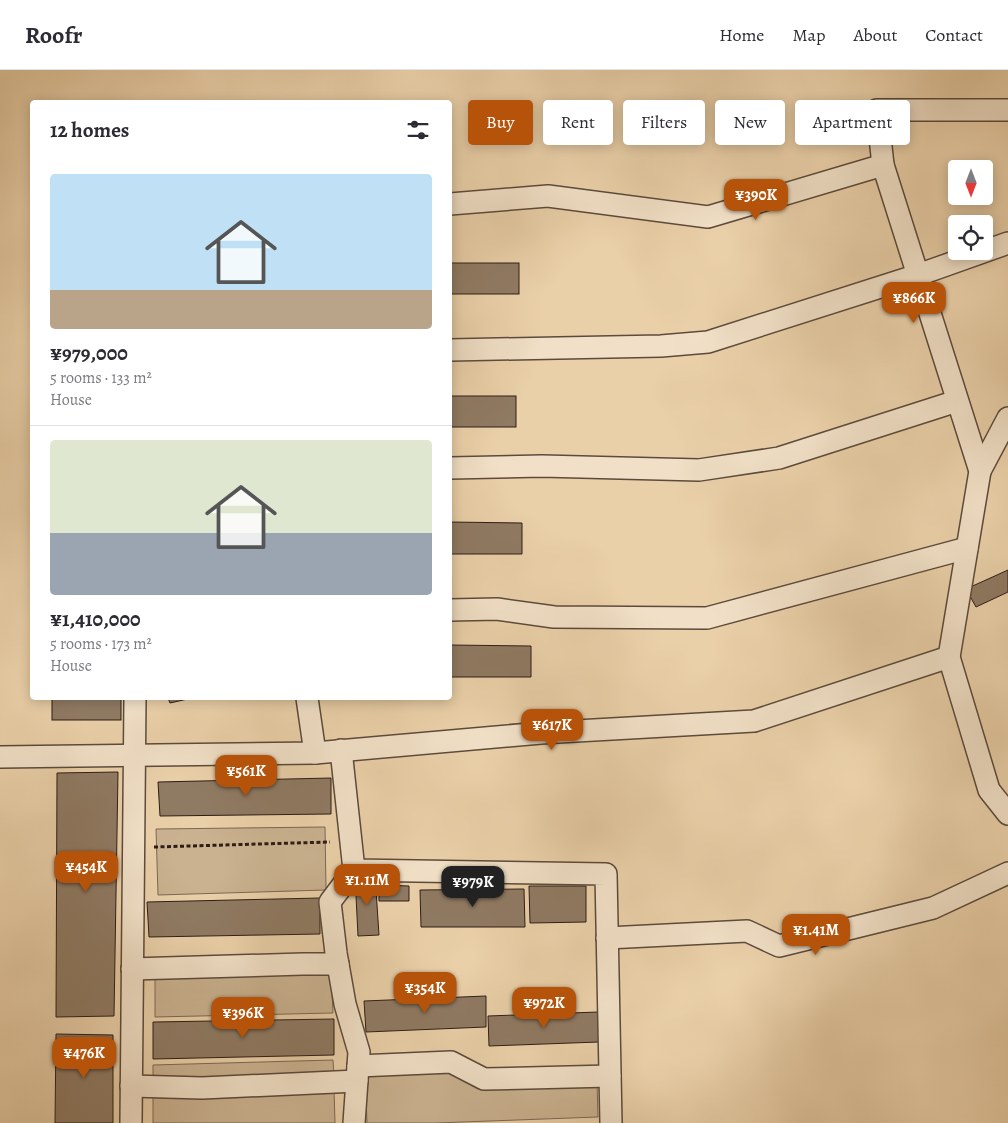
<!DOCTYPE html>
<meta charset="utf-8">
<style>
body{margin:0;font-family:Alegreya,serif;background:#f2f2f3;color:#2b2b33;height:100vh;display:flex;flex-direction:column;font-size:19px;white-space:nowrap}
*{box-sizing:border-box;margin:0}
p{font-size:16px;color:#7c7c81}
.icon{flex:none;width:28px;height:28px;fill:none;stroke:currentColor;stroke-width:2;stroke-linecap:round;stroke-linejoin:round}
.map{position:relative;flex:1;overflow:hidden}
.sheet{position:absolute;left:30px;top:30px;width:422px;height:600px;display:flex;flex-direction:column;background:#fff;border-radius:5px;box-shadow:0 2px 12px #0003}
.sheet>*{flex:none}
.guide{position:absolute;left:468px;top:30px;width:465px;height:45px;display:flex;gap:10px}
.needle{width:32px;rotate:180deg}
.tools{position:absolute;left:948px;top:90px;display:grid;gap:10px}
.tools a{display:grid;place-items:center;width:45px;height:45px;border-radius:5px;background:#fff;box-shadow:0 2px 12px #0003;font-size:25px}
.price{position:absolute;translate:-50% -42px;padding:0 11px;border-radius:10px;background:#b45309;color:#fff;font-size:16px;line-height:32px;filter:drop-shadow(0 1px 2px #0008)}
.price::after{content:'';position:absolute;left:50%;top:30px;width:15px;height:11px;margin-left:-8px;background:inherit;clip-path:polygon(0 0,100% 0,50% 100%)}
.price.selected{background:#222;color:#fff}
ul{padding:0;list-style:none}
li{display:grid;align-content:center;gap:10px;height:265px;padding:0 20px}
li+li{border-top:1px solid #e1e1e2}
li span{display:grid;place-items:center;height:155px;border-radius:5px;color:#555}
li>.icon{margin-inline-start:auto}
span .icon{width:90px;height:90px;fill:#fffc;stroke-width:1}
li b{font-size:21px}
h2{display:flex;justify-content:space-between;align-items:center;height:60px;padding:0 20px;font-size:21px}
.chip{padding:0 18px;border-radius:5px;background:#fff;box-shadow:0 2px 12px #0003;font-size:18px;line-height:45px}
.chip.selected{background:#b45309;color:#fff}
header{display:flex;align-items:center;gap:30px;box-sizing:border-box;height:70px;padding:0 25px;background:#fff;border-bottom:1px solid #e1e1e2}
header strong{font-size:24px}
nav{display:flex;gap:28px;margin-inline-start:auto;font-size:18px}
.map>svg:first-child{display:block}
.green{fill:#cab290;stroke:#7c6854}
.building{fill:#8f7a63;stroke:#2d1d17}
.lines{fill:none;stroke-linecap:round;stroke-linejoin:round}
.street-casing{stroke:#5c4a3c;stroke-width:24}
.path{stroke:#2d1d17;stroke-width:3;stroke-dasharray:4 2.5;stroke-linecap:butt}
.street{stroke:#f1e0c7;stroke-width:21}
</style>
<header>
<strong>Roofr</strong>
<nav><a>Home</a><a>Map</a><a>About</a><a>Contact</a></nav>
</header>
<div class="map">
<svg width="1008" height="1053" viewBox="0 0 1008 1053">
<rect width="100%" height="100%" fill="#ead0a9"/>
<filter id="stains"><feTurbulence type="fractalNoise" baseFrequency=".004" numOctaves="4"/><feColorMatrix values="0 0 0 0 .2 0 0 0 0 .09 0 0 0 0 .02 0 0 0 .5 -.17"/></filter>
<radialGradient id="worn" r=".72"><stop offset=".6" stop-color="#630" stop-opacity="0"/><stop offset="1" stop-color="#630" stop-opacity=".3"/></radialGradient>
<g class="green">
<polygon points="325,757 326,820 158,825 156,759"/>
<polygon points="331,902 333,943 155,947 155,906"/>
<polygon points="333,990 334,1006 153,1011 153,995"/>
<polygon points="447,1001 476,1018 597,1013 598,1047 436,1053 367,1053 365,1004"/>
<polygon points="334,1020 335,1053 153,1053 153,1027"/>
</g>
<g class="building">
<rect x="450" y="193" width="69" height="31"/>
<rect x="450" y="326" width="66" height="31"/>
<polygon points="450,452 522,453 522,484 450,484"/>
<polygon points="1008,500 1008,522 976,537 966,519"/>
<polygon points="450,575 531,576 531,607 450,607"/>
<rect x="52" y="628" width="69" height="22"/>
<polygon points="168,628 192,628 170,633"/>
<polygon points="118,702 114,946 56,947 57,703"/>
<polygon points="331,708 331,744 160,746 158,712"/>
<polygon points="375,805 379,865 358,866 355,806"/>
<polygon points="379,815 409,816 409,831 379,831"/>
<polygon points="529,816 586,816 586,852 530,853"/>
<polygon points="524,819 525,857 421,857 420,820"/>
<polygon points="320,828 320,864 149,867 147,832"/>
<polygon points="486,926 486,957 366,962 364,931"/>
<polygon points="598,942 599,972 489,976 488,946"/>
<polygon points="334,949 334,985 153,989 153,952"/>
<polygon points="56,964 113,965 113,1053 55,1053"/>
</g>
<g class="lines">
<g class="street-casing">
<g id="street">
<polyline points="883,95 980,401"/>
<polyline points="450,134 548,126 708,147 883,95 877,40 1008,40"/>
<polyline points="450,280 661,276 708,272 918,205 1008,173"/>
<polyline points="450,398 542,396 699,400 779,388 957,331"/>
<polyline points="450,540 497,539 554,547 707,548 967,478"/>
<polyline points="949,587 980,401 1008,348"/>
<polyline points="307,628 315,683"/>
<polyline points="341,680 354,800 606,804 611,1053"/>
<polyline points="0,687 315,683 541,663 754,651 949,587 989,720 1008,744"/>
<polyline points="354,800 330,832 336,883 345,934 359,982 354,1053"/>
<polyline points="607,868 747,861 779,876 933,838 1008,803"/>
<polyline points="132,899 303,894 338,894"/>
<polyline points="358,996 451,992 484,1009 610,1006"/>
<polyline points="131,1016 202,1018 357,1011"/>
<polyline points="131,1053 135,628"/>
</g>
</g>
<polyline class="path" points="154,777 330,772"/>
<use href="#street" class="street"/>
</g>
<rect width="100%" height="100%" filter="url(#stains)"/>
<rect width="100%" height="100%" fill="url(#worn)"/>
</svg>
<div class="tools">
<a><svg class="needle" viewBox="-14 -14 28 28"><path d="M0-13l5 13h-10z" fill="#e53935"/><path d="M0 13l5-13h-10z" fill="#7c7c81"/></svg></a>
<a><svg class="icon" aria-label="locate" viewBox="0 0 24 24"><circle cx="12" cy="12" r="6"/><path d="M12 2v4M12 18v4M2 12h4M18 12h4"/></svg></a>
</div>
<b class="price" style="left:756px;top:151px">¥390K</b>
<b class="price" style="left:914px;top:254px">¥866K</b>
<b class="price" style="left:552px;top:681px">¥617K</b>
<b class="price" style="left:246px;top:727px">¥561K</b>
<b class="price" style="left:86px;top:823px">¥454K</b>
<b class="price" style="left:367px;top:836px">¥1.11M</b>
<b class="price selected" style="left:473px;top:838px">¥979K</b>
<b class="price" style="left:816px;top:886px">¥1.41M</b>
<b class="price" style="left:425px;top:944px">¥354K</b>
<b class="price" style="left:544px;top:959px">¥972K</b>
<b class="price" style="left:243px;top:969px">¥396K</b>
<b class="price" style="left:84px;top:1009px">¥476K</b>
<div class="guide">
<a class="chip selected">Buy</a>
<a class="chip">Rent</a>
<a class="chip">Filters</a>
<a class="chip">New</a>
<a class="chip">Apartment</a>
</div>
<section class="sheet">
<h2>12 homes<svg class="icon" aria-label="filters" viewBox="0 0 24 24"><path d="M4 7h16M4 17h16"/><circle cx="9" cy="7" r="2"/><circle cx="15" cy="17" r="2"/></svg></h2>
<ul>
<li><span style="background:linear-gradient(#bfe0f5 75%,#b9a48a 0)"><svg class="icon" aria-label="home" viewBox="0 0 24 24"><path d="M3 11l9-7 9 7M6 9v11h12V9"/></svg></span><div><b>¥979,000</b><p>5 rooms · 133 m²</p><p>House</p></div></li>
<li><span style="background:linear-gradient(#dfe7d0 60%,#9aa5b1 0)"><svg class="icon" aria-label="home" viewBox="0 0 24 24"><path d="M3 11l9-7 9 7M6 9v11h12V9"/></svg></span><div><b>¥1,410,000</b><p>5 rooms · 173 m²</p><p>House</p></div></li>
</ul>
</section>
</div>
